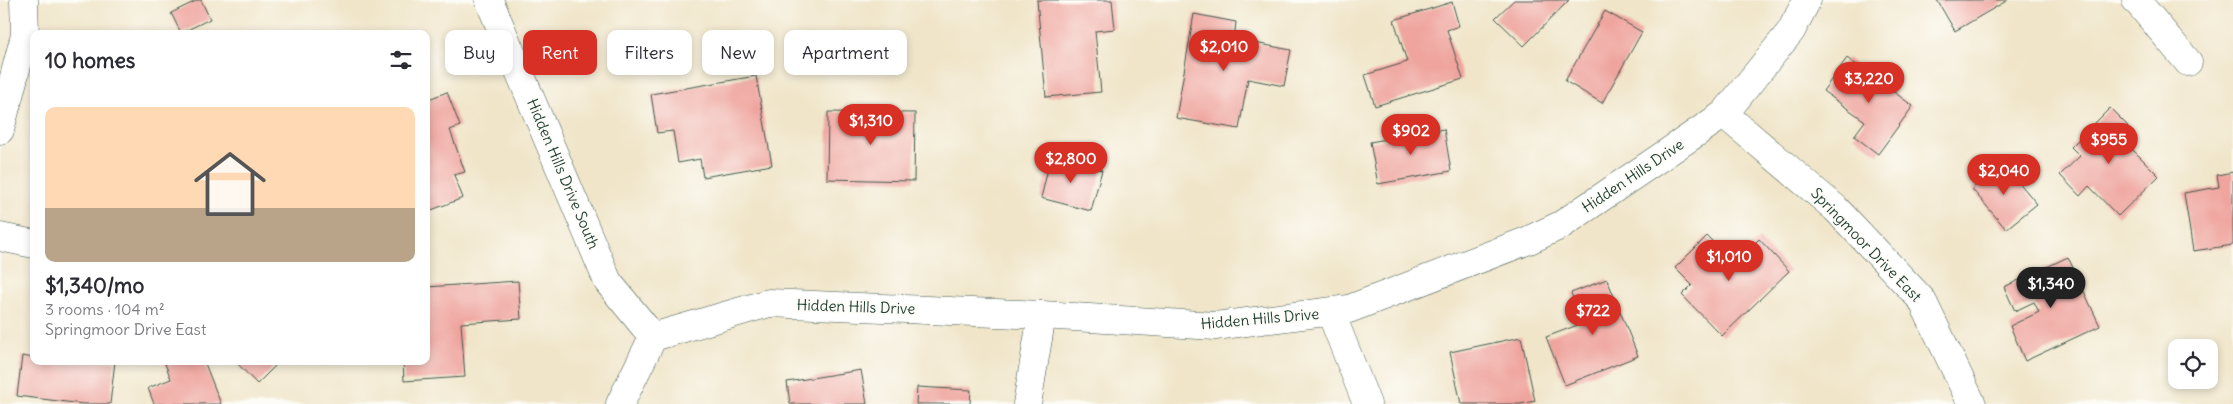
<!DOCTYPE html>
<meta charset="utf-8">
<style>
body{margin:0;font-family:Delius,sans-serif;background:#f2f2f3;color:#2b2b33;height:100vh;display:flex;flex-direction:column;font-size:19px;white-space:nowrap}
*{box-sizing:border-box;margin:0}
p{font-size:16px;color:#7c7c81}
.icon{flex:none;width:28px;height:28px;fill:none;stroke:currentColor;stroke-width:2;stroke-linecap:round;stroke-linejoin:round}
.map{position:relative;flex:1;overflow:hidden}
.sheet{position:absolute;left:30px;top:30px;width:400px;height:335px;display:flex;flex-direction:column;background:#fff;border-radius:10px;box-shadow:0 2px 8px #0003}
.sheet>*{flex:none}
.banner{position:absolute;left:445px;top:30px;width:475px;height:45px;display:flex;gap:10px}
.fabs{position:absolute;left:2168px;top:339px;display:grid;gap:10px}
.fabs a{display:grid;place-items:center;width:50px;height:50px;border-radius:10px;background:#fff;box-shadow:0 2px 8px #0003;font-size:25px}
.price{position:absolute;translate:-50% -42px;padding:0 11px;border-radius:18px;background:#d93025;color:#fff;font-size:16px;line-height:32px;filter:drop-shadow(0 1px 2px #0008)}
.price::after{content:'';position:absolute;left:50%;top:30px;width:15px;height:11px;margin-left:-8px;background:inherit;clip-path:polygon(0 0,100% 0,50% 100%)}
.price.current{background:#222;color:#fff}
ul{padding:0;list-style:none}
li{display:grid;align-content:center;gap:10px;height:265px;padding:0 15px}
li span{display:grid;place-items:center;height:155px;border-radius:10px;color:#555}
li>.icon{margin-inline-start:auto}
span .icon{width:90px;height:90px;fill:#fffc;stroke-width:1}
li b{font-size:21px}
h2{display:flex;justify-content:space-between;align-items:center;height:60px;padding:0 15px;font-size:21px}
.chip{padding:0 18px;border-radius:10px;background:#fff;box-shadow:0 2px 8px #0003;font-size:18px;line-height:45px}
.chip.current{background:#d93025;color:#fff}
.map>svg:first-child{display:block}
.building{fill:#efa49e}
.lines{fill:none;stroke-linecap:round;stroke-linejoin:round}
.minor-casing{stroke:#3e564a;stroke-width:29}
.minor{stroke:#fff;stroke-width:28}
.labels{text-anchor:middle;stroke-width:4;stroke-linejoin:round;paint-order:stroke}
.street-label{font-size:15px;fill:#1f3d34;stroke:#fdfcf7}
</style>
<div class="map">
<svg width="2233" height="404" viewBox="0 0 2233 404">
<rect width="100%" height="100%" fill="#fdfcf7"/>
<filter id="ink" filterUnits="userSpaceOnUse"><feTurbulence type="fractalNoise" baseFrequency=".02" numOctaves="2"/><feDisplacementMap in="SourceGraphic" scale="10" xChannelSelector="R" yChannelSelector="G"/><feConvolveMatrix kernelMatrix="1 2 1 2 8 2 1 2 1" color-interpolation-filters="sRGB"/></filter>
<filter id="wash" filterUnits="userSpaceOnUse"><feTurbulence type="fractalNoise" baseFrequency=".0096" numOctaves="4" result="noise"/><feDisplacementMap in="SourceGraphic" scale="20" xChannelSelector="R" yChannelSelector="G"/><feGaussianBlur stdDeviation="1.12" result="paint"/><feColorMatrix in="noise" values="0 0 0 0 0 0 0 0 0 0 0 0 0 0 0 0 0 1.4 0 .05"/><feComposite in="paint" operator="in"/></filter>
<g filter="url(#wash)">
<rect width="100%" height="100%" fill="#f0e5c9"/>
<g id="blocks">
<g class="building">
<polygon points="198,0 201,0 210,19 181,33 171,13"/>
<polygon points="1037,0 1112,0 1115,29 1095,31 1101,92 1046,97"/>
<polygon points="1514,0 1569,0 1524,46 1495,18"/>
<polygon points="1937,0 2008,0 1955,31"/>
<polygon points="1452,2 1459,26 1447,30 1463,79 1375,106 1365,75 1407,62 1394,20"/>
<polygon points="1605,11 1642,32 1602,103 1565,81"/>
<polygon points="1194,14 1236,22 1234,39 1291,50 1284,86 1248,79 1239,129 1176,118"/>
<polygon points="1847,58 1913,106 1878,154 1854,136 1865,121 1823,91"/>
<polygon points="756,76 772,165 703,177 700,159 678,163 673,131 657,133 651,94"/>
<polygon points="447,92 460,126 450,130 465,172 454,175 463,198 426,212 426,100"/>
<polygon points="2110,108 2128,126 2118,135 2159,176 2118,216 2089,186 2080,196 2060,175 2080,156 2071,147"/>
<polygon points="828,112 915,113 914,181 827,179"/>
<polygon points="1444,129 1451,171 1378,184 1370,142"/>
<polygon points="1051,156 1102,170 1091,211 1041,198"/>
<polygon points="2003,163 2037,204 2006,229 1972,189"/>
<polygon points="2233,172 2233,245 2193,251 2184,193 2219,187 2217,175"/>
<polygon points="1707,236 1734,264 1759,239 1789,271 1722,336 1682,295 1692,285 1675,268"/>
<polygon points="2068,257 2100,326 2025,361 2010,326 2039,312 2034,302 2015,311 2004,287"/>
<polygon points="1607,279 1638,356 1565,385 1546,337 1583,323 1571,293"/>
<polygon points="518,281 521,319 461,323 465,377 404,381 403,361 426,361 426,287"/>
<polygon points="1521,337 1535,401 1520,404 1461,404 1450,352"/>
<polygon points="22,356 34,358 34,361 115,361 110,404 83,404 17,396"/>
<polygon points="164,361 204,361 221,404 154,404 148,388 171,379"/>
<polygon points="235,361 280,361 257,384"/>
<polygon points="861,370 867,404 790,404 787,382"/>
<polygon points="917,387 971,390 970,404 916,404"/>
</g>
</g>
</g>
<g filter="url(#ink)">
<use href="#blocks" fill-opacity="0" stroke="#3e564a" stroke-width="1"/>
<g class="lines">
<g class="minor-casing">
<g id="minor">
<polyline points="489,0 608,282 653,337"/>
<polyline points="2136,0 2188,62"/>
<polyline points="1724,114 1835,208 1922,300 1972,404"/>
<polyline points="0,130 25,35 24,0"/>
<polyline points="0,237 34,244"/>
<polyline points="1331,313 1367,404"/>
<polyline points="620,404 653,337 769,303 1042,315 1215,326 1349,309 1529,240 1561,225 1724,114 1791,31 1807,0"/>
<polyline points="1027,404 1042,315"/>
</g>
</g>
<use href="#minor" class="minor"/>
</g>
</g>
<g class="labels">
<g class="street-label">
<text transform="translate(563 174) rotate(67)" y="5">Hidden Hills Drive South</text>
<text transform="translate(1633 176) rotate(-34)" y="5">Hidden Hills Drive</text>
<text transform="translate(1866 245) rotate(46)" y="5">Springmoor Drive East</text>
<text transform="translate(856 307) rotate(2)" y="5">Hidden Hills Drive</text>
<text transform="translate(1260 319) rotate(-5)" y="5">Hidden Hills Drive</text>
</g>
</g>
</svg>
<div class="fabs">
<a><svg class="icon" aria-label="locate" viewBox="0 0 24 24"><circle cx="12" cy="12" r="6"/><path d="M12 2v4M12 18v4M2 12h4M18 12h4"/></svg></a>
</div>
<b class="price" style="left:1224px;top:72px">$2,010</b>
<b class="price" style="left:1869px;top:104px">$3,220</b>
<b class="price" style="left:871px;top:146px">$1,310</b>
<b class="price" style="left:1411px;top:156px">$902</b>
<b class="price" style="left:2109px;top:165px">$955</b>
<b class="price" style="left:1071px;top:184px">$2,800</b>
<b class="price" style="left:2004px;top:196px">$2,040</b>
<b class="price" style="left:1729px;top:282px">$1,010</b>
<b class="price current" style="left:2051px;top:309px">$1,340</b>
<b class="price" style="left:1593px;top:336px">$722</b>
<div class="banner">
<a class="chip">Buy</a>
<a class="chip current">Rent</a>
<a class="chip">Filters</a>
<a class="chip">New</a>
<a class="chip">Apartment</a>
</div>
<section class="sheet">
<h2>10 homes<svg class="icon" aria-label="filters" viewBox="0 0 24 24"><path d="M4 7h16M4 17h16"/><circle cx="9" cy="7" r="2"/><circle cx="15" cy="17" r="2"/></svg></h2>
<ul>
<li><span style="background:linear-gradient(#ffd9b3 65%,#b9a48a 0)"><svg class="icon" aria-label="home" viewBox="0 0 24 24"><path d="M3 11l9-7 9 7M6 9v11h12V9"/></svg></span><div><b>$1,340/mo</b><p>3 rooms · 104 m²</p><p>Springmoor Drive East</p></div></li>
</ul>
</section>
</div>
